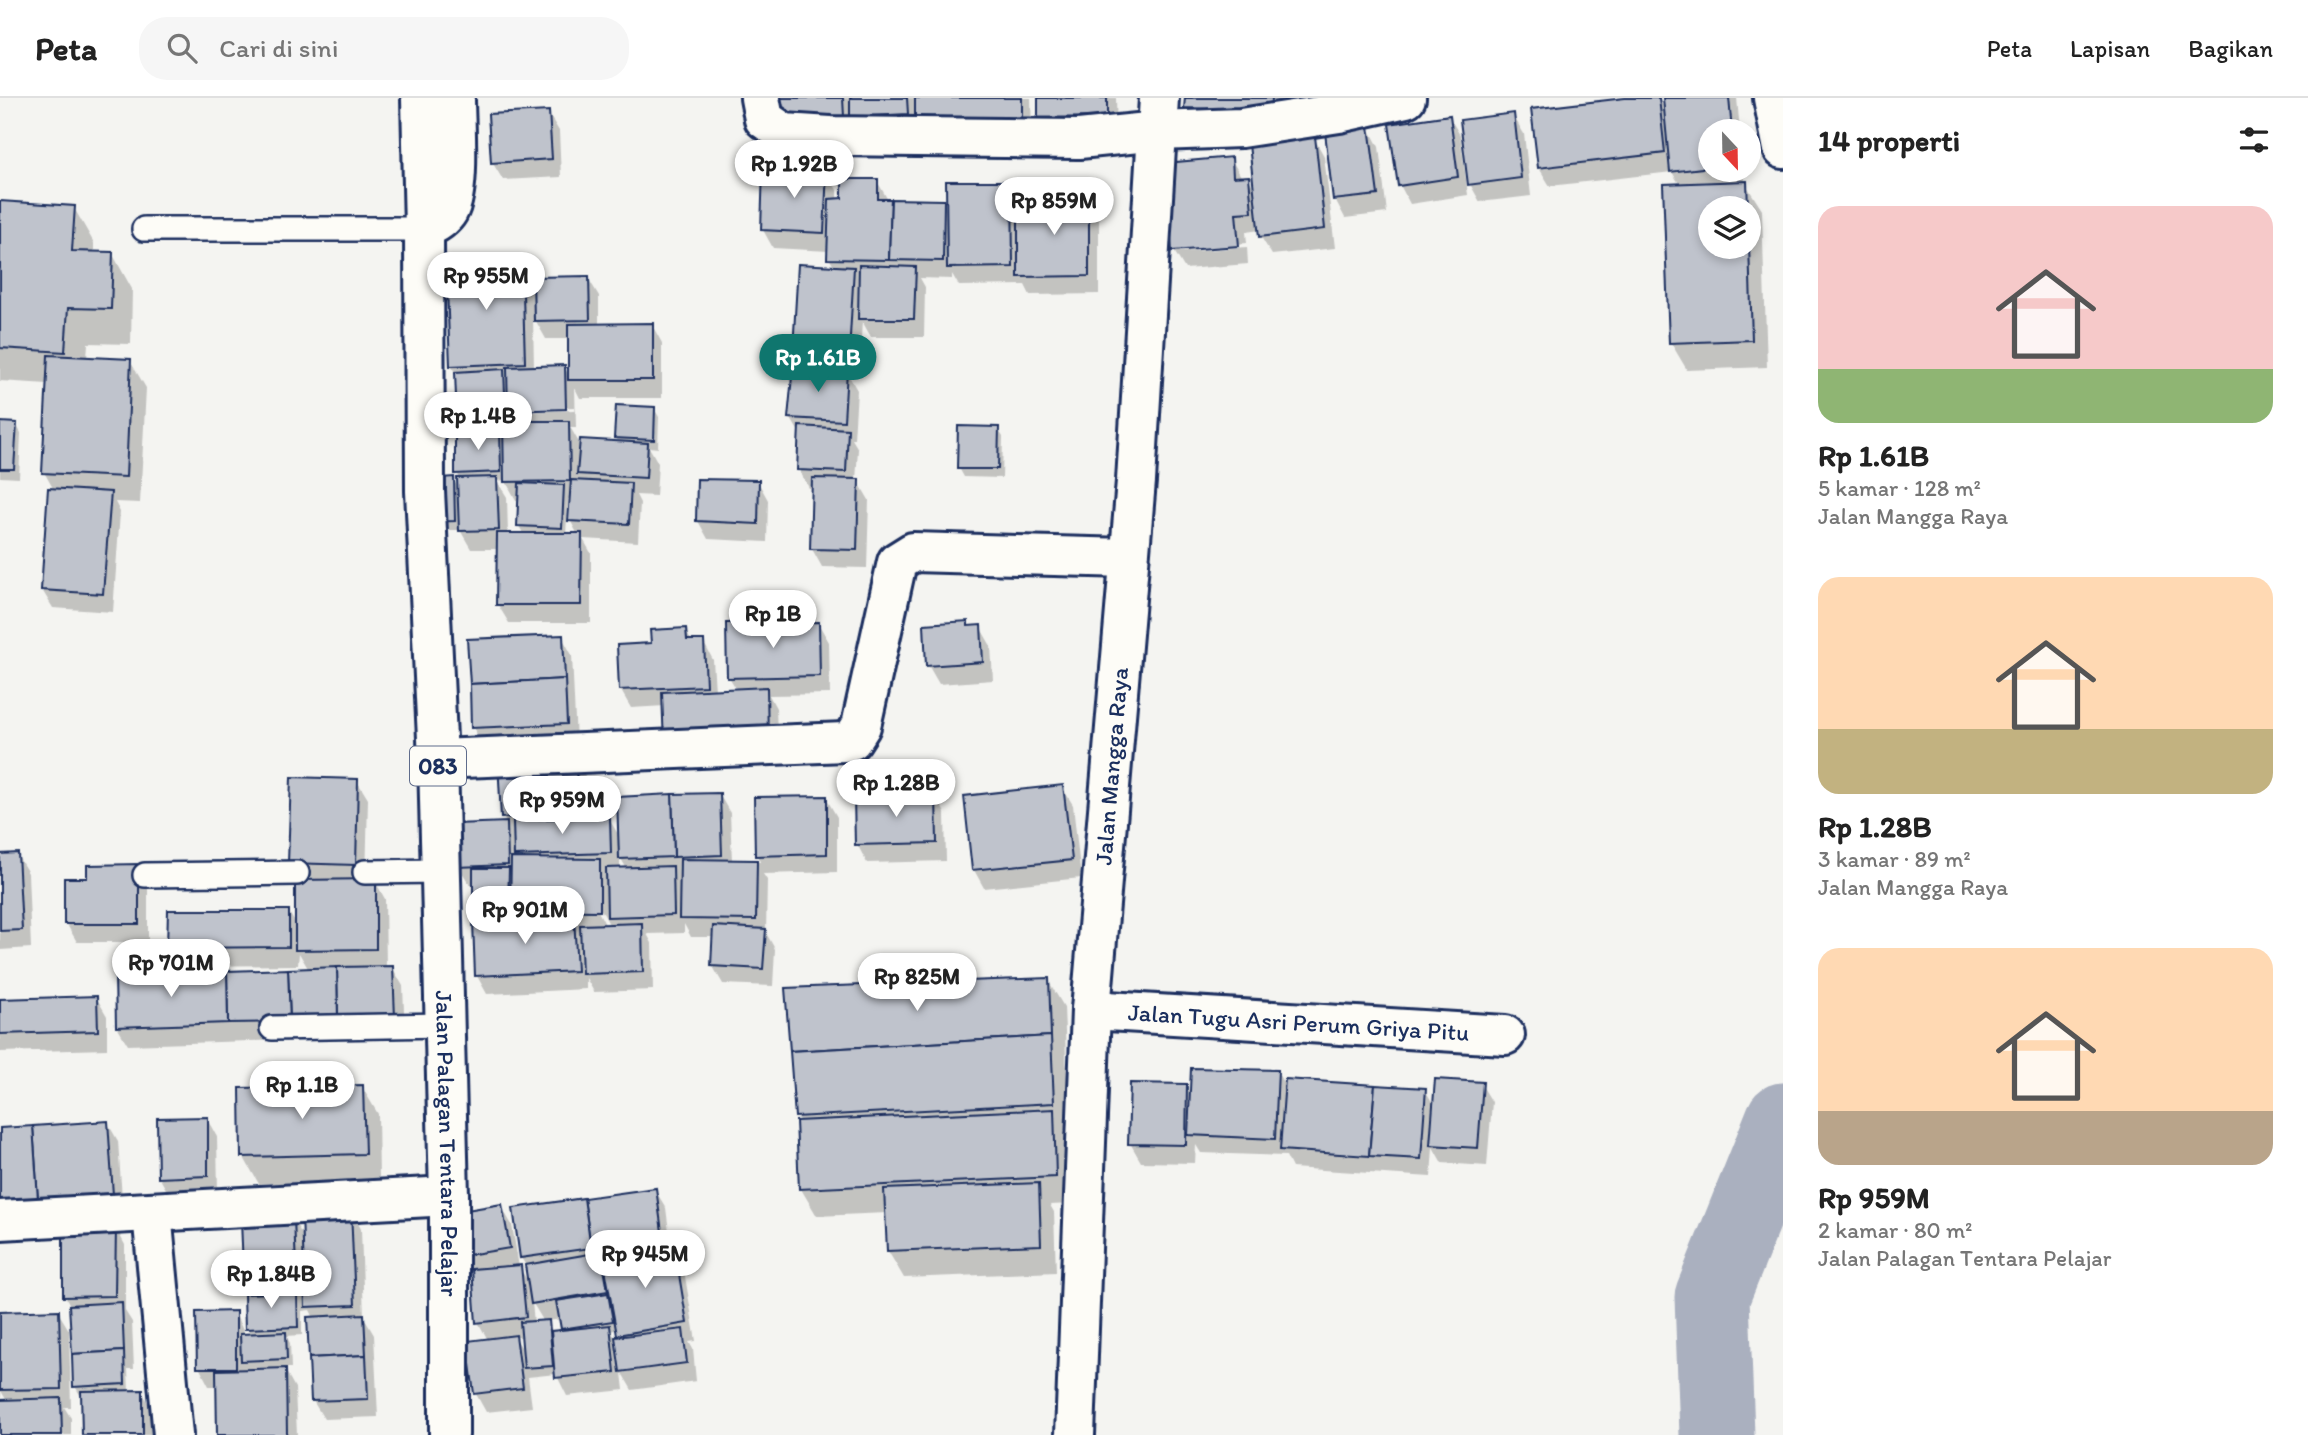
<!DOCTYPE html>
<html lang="id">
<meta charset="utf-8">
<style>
body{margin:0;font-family:Itim,sans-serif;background:#f6f6f6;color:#222;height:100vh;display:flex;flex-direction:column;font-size:26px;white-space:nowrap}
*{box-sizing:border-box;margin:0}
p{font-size:23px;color:#767676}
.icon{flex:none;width:38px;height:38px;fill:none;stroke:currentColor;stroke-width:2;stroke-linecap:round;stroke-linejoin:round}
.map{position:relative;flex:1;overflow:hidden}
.details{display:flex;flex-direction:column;background:#fff;width:525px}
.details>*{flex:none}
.needle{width:46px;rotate:158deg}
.tools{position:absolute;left:1698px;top:21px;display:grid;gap:14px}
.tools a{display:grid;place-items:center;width:63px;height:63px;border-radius:50%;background:#fff;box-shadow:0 4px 10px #0003;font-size:35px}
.price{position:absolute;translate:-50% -60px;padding:0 16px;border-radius:24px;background:#fff;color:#222;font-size:23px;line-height:46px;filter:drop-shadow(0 2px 4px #0008)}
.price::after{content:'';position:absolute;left:50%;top:42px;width:21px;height:16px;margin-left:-10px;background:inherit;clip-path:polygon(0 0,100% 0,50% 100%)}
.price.selected{background:#0f766e;color:#fff}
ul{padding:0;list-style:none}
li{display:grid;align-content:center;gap:14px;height:371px;padding:0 35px}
li span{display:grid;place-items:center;height:217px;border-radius:21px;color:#555}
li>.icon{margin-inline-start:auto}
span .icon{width:126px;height:126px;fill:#fffc;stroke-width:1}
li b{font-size:30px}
h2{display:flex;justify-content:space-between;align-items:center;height:84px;padding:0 35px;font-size:30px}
header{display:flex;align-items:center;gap:42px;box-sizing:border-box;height:98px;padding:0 35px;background:#fff;border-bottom:2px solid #e0e0e0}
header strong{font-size:33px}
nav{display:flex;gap:38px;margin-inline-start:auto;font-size:24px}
.search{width:490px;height:63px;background:#f6f6f6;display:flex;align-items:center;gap:18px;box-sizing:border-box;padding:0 24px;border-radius:28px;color:#767676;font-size:26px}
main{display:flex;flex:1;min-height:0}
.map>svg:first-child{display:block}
.shadow{fill:#0003;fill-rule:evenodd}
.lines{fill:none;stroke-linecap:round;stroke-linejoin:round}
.river{stroke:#aab0bf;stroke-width:75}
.building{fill:#bfc3cc;stroke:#1b2f5e;stroke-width:2}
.service-casing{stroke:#1b2f5e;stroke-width:28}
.minor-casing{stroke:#1b2f5e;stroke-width:44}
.primary-casing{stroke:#1b2f5e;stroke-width:44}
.service{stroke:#fdfcf7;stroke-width:23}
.minor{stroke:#fdfcf7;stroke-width:38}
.primary{stroke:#fdfcf7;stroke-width:38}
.labels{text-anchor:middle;stroke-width:7;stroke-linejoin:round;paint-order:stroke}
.shield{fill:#fdfcf7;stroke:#5f6c8c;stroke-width:2}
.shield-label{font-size:23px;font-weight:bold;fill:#1b2f5e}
.street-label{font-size:24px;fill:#1b2f5e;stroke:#fdfcf7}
</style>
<header>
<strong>Peta</strong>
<div class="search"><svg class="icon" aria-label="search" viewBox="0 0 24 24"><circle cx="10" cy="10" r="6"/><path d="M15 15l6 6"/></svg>Cari di sini</div>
<nav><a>Peta</a><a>Lapisan</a><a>Bagikan</a></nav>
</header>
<main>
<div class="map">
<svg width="1783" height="1337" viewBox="0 0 1783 1337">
<rect width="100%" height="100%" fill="#f4f4f1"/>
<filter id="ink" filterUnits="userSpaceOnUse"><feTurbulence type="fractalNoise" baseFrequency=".0143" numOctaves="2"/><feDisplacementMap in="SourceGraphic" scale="14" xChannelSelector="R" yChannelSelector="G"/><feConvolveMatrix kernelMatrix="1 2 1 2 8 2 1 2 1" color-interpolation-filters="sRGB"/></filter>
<g filter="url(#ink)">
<g class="shadow">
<polygon points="773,0 1031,0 1032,39 853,37"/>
<polygon points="1040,0 1116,0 1117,37 1050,38 1040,19"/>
<polygon points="1187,0 1288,0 1286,41 1202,37 1186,9"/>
<path d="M 1640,0 L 1659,0 L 1665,11 L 1664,0 L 1737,0 L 1740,33 L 1710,33 L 1710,72 L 1744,72 L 1745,85 L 1762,112 L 1767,269 L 1687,272 L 1671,245 L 1680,87 L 1672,74 L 1550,88 L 1539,70 L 1533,13 ZM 1710,110 L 1748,110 L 1748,149 L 1710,149 Z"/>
<polygon points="548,15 559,33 561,79 503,82 492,64"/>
<polygon points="1513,17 1524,36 1531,98 1480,104 1470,86"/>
<polygon points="1449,19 1460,37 1468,97 1410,106 1400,87"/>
<polygon points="1369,30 1379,49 1387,115 1345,120 1335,101"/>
<polygon points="1314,40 1324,58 1335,150 1272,157 1261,139 1260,132 1246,134 1247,145 1180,151 1180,154 1247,149 1248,166 1185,171 1174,153 1231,61 1242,80 1248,80 1256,93"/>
<polygon points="826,73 837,92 837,102 844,102 877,83 888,102 943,104 948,114 1011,85 1021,101 1088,101 1099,120 1099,196 1030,197 1025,187 959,188 952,176 952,181 920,180 925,189 924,239 871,239 862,223 859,274 846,273 857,292 854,341 852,341 858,351 856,383 858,383 869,402 867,470 822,469 812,451 814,390 809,390 799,372 800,336 790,319 806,271 795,252 835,170 829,160 829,153 773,150 763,132"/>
<polygon points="0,105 74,110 94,145 94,155 112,155 132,191 131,246 88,245 87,261 130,263 146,290 140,405 115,404 120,414 113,514 53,510 42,492 54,392 44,374 48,286 0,283"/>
<path d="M 521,162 L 535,186 L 588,180 L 599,198 L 599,227 L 652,227 L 662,245 L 662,300 L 580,300 L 575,290 L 576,329 L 570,329 L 581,348 L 619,345 L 616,339 L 654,310 L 659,319 L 658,350 L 649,349 L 658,365 L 656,398 L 636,397 L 640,405 L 638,444 L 583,441 L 591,455 L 591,525 L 509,525 L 498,507 L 498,451 L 471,451 L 460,432 L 434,432 L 453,381 L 459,392 L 461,382 L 457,375 L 465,334 L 459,324 L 457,277 L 451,268 ZM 533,218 L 546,241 L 570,241 L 570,279 L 564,269 L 534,270 ZM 575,309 L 575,312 L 517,314 L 517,311 ZM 505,382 L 516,402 L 520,402 L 519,428 L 524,437 L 508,437 L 507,399 L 497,383 ZM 568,401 L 571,401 L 569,420 L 578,437 L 566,437 Z"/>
<polygon points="0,326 16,326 21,335 19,380 0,379"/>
<polygon points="998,331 1003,339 1002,380 964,379 959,370"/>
<polygon points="758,384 768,402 767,444 708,441 698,423"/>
<polygon points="818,525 829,544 830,596 769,597 776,610 778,660 665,608 631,610 620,591 653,547 685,532 692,544 703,543 713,562 715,593 737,592 729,579"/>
<polygon points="967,525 970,530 980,529 991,548 993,582 939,586 928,567"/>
<polygon points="562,539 572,557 576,644 483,648 473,629"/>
<path d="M 574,659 L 585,678 L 586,687 L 593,687 L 603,705 L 604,721 L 609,721 L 621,741 L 719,696 L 730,715 L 732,763 L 760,764 L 757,757 L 826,700 L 837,719 L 837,774 L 763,776 L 767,782 L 766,835 L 775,851 L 773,888 L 723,886 L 712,867 L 714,839 L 691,839 L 684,826 L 684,835 L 647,836 L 652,845 L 653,892 L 594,894 L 586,880 L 586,891 L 487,896 L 477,878 L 518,823 L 514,816 L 480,816 L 474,807 L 475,787 L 470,787 L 459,769 L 507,726 L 503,719 ZM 620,759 L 627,771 L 620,771 ZM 597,804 L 610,828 L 606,828 L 594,806 Z"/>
<polygon points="357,683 368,701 366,783 375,783 385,801 386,870 392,869 403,888 405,938 128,947 117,929 309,872 299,855 298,867 179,868 169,849 288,813 297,828 297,784 289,764"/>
<polygon points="1062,689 1073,707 1081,780 984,790 974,772 966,700"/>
<polygon points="935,697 945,715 946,763 867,765 857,746"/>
<polygon points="17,757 28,775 31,850 0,852 0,758"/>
<polygon points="65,782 148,786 148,844 77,844 66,825"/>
<polygon points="1048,882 1064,909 1069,1032 1064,1032 1068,1040 1071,1106 1050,1107 1054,1114 1056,1174 904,1180 888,1153 887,1115 817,1118 801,1091 800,1025 797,1018"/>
<polygon points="96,899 107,918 107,951 0,954 0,902"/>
<polygon points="1277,974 1286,989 1425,992 1434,1007 1481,986 1492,1004 1487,1068 1442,1065 1433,1049 1431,1079 1292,1070 1286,1058 1201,1055 1196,1047 1195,1065 1141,1064 1130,1045 1186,988 1192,998"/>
<polygon points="362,989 378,1016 379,1082 259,1086 243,1058"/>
<polygon points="207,1021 217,1039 218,1096 170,1098 159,1079"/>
<polygon points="107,1024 118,1043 123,1115 0,1031"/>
<path d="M 655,1092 L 666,1110 L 671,1149 L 683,1167 L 696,1243 L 689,1244 L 693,1251 L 696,1283 L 632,1292 L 622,1275 L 624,1292 L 567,1298 L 556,1276 L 528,1279 L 532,1309 L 486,1314 L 476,1296 L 469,1244 L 488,1242 L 478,1224 L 474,1174 L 464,1157 L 501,1108 L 512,1127 L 519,1169 L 529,1185 L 527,1169 L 521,1160 ZM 532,1204 L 544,1224 L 534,1225 ZM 561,1221 L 564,1233 L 553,1235 L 548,1223 ZM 618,1231 L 621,1240 L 616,1241 L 611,1233 ZM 515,1239 L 523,1239 L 524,1254 Z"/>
<polygon points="351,1112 361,1131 364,1220 374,1237 378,1319 324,1321 313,1303 314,1220 310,1212 302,1213 302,1237 286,1238 290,1245 291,1270 284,1270 295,1290 297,1337 219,1337 218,1288 209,1288 199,1269 235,1215 245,1237 251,1237 247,1230 293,1122 305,1141"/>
<polygon points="115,1128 125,1147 125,1213 132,1224 134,1271 128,1271 129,1294 142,1293 152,1312 153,1337 84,1337 83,1297 80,1297 75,1288 71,1209 65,1198"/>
<path d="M 58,1214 L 69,1232 L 71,1309 L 64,1309 L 71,1320 L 71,1337 L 0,1337 L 0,1216 ZM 1,1293 L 7,1303 L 1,1304 Z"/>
</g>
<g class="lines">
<polyline class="river" points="1717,1337 1712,1199 1783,1022"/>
</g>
<g class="building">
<polygon points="771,0 843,0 844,19 772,21"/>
<polygon points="850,0 907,0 908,16 850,19"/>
<polygon points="915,0 1022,0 1022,21 915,24"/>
<polygon points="1038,0 1107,0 1107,19 1038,20"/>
<polygon points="1185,0 1272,0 1271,14 1184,10"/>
<polygon points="1625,0 1659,0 1665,55 1538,70 1531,11"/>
<polygon points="1663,0 1729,0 1732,33 1710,33 1710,69 1670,74"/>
<polygon points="549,13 552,61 491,65 488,16"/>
<polygon points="1514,15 1521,80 1468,87 1460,22"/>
<polygon points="1450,17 1458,79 1398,88 1389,26"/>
<polygon points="1369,28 1378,97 1333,102 1325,34"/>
<polygon points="1315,38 1325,131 1259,139 1249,46"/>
<polygon points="1232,59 1233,79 1249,78 1252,114 1236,115 1239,148 1172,153 1165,65"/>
<polygon points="763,70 827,72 824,135 761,132"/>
<polygon points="842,81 878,81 878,101 891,101 889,162 827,161 829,101 842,100"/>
<polygon points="946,83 1012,83 1013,169 947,170"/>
<polygon points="1747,83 1748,110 1710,110 1710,149 1748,149 1748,114 1752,242 1669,245 1663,86"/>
<polygon points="1089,99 1089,178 1018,179 1018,100"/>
<polygon points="891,101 944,102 943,163 889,162"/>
<polygon points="0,103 75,108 72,153 113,154 111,211 68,210 65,254 0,250"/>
<polygon points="522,160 525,265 450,268 446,163"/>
<polygon points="798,166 854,169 849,256 793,252"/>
<polygon points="859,167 916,169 914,221 858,221"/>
<polygon points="589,178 590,222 534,223 533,179"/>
<polygon points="653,225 653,282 568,282 568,226"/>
<polygon points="48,257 131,261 126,379 42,375"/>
<polygon points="565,267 566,311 508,313 507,269"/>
<polygon points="793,268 847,272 844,323 788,320"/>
<polygon points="504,271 506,322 457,325 455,274"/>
<polygon points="616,307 655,309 654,342 614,340"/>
<polygon points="503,323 569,323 570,383 504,384"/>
<polygon points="0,324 17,325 14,371 0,371"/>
<polygon points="799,328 848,331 846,374 797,372"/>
<polygon points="958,328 999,329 998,371 957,371"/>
<polygon points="500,331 501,374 455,376 455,333"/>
<polygon points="580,341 648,345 646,380 577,376"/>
<polygon points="454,379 455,423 428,424 427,381"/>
<polygon points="497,379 499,432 459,433 457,380"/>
<polygon points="812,380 859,381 857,452 810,451"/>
<polygon points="697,381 759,382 758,426 696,423"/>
<polygon points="571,382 631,385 629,426 568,423"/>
<polygon points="519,385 564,387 562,430 517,428"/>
<polygon points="48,390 111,394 103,496 41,492"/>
<polygon points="497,435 582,435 581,507 496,507"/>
<polygon points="968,523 968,528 981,527 983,564 926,568 924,526"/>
<polygon points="819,524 820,578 727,580 726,525"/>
<polygon points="686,530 687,542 704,542 706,588 619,592 617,547 651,545 650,532"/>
<polygon points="563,537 565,581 470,586 467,541"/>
<polygon points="565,581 567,626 471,630 470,586"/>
<polygon points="767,589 768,642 664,647 662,594"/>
<polygon points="575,658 577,685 594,685 595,714 501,720 498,663"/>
<polygon points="291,679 358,681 356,767 288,765"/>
<polygon points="1063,687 1072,762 972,772 964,698"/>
<polygon points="720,695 722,757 674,759 672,696"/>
<polygon points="936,695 937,745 855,747 854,698"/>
<polygon points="672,696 674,759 619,761 617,699"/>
<polygon points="827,698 827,756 755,758 754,699"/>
<polygon points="610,719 611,755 514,758 513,722"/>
<polygon points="507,724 508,767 457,769 455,726"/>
<polygon points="18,755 22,832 0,833 0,756"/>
<polygon points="511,760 600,761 600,813 510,812"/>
<polygon points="680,761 757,762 756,822 679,821"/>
<polygon points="139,766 139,826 64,826 64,780 87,780 87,767"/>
<polygon points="673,768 674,817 607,819 606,770"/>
<polygon points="473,770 509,770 508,808 473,808"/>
<polygon points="376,781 376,851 295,852 295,782"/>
<polygon points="168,812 289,812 289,849 167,850"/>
<polygon points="574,818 577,873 475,878 473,823"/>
<polygon points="642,825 643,874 582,876 580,827"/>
<polygon points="713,828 766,831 763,871 711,868"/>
<polygon points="393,868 395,920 338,922 337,869"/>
<polygon points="337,869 338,922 290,924 288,871"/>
<polygon points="288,871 290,924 228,925 227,873"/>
<polygon points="227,873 228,925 116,929 115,876"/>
<polygon points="1049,880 1051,938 790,953 785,890"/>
<polygon points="97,898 98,933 0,936 0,901"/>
<polygon points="1051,938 1054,1005 795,1019 790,953"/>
<polygon points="1191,970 1278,972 1275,1041 1188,1037"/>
<polygon points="1285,981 1375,987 1369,1058 1280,1052"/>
<polygon points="1435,981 1483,984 1478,1050 1430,1047"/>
<polygon points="1130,985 1187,986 1186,1047 1128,1046"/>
<polygon points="363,987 365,1056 241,1059 240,990"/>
<polygon points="1375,987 1426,990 1421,1061 1369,1058"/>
<polygon points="1054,1011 1056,1079 799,1091 796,1023"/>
<polygon points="208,1019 208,1078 158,1080 157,1020"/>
<polygon points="108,1023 113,1097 38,1102 33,1028"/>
<polygon points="33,1028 38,1102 0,1104 0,1030"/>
<polygon points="1039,1085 1041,1147 887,1153 884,1091"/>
<polygon points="656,1090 663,1141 591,1150 584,1100"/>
<polygon points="584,1100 591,1150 520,1160 513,1110"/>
<polygon points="502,1106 510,1150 462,1158 455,1114"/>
<polygon points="351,1111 355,1207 305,1209 302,1113"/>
<polygon points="294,1120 297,1194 244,1196 241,1122"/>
<polygon points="63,1127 116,1127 115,1198 63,1199"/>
<polygon points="674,1146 687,1225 617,1237 603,1159"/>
<polygon points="601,1154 608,1193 531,1206 525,1167"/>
<polygon points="521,1167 526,1219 476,1225 472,1171"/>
<polygon points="297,1194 298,1229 245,1231 244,1196"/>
<polygon points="608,1195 613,1223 561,1231 556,1203"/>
<polygon points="122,1204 124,1253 72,1256 69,1207"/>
<polygon points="59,1212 61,1291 0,1292 0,1214"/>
<polygon points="236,1213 236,1270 197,1270 196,1214"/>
<polygon points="364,1216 366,1257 309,1260 307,1219"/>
<polygon points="549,1222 553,1268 524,1270 520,1224"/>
<polygon points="610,1227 615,1274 555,1280 551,1233"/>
<polygon points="683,1231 687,1265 620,1274 615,1239"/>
<polygon points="286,1234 287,1261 241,1263 240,1236"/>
<polygon points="516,1237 523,1290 474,1296 467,1243"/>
<polygon points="124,1253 125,1286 73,1289 72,1256"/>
<polygon points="366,1257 368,1301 311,1303 309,1260"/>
<polygon points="286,1270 287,1337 217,1337 216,1272"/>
<polygon points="143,1292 143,1337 82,1337 81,1293"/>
<polygon points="61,1300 62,1337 0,1337 0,1302"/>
</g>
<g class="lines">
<g class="service-casing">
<g id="service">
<polyline points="144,131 424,131"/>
<polyline points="365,774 441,773"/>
<polyline points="145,777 297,775"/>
<polyline points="272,930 445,927"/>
</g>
</g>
<g class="minor-casing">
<g id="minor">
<polyline points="760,0 764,21 784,35 830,38 1079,41 1158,33 1241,30 1339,15 1406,0"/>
<polyline points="1773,0 1783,51"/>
<path d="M 424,131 C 433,127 441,123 447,115 C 461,97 455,26 455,0"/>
<polyline points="438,661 845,644 852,642 861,628 897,464 913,454 1128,460"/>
<path id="s1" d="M 1091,912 L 1505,937"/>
<polyline points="152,1115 173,1337"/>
<polyline points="0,1122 449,1098"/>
<path id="s2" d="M 1075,1337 L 1091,912 L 1136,383 L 1159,0"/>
</g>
</g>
<g class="primary-casing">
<g id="primary">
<path id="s3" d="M 421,0 L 424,131 L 425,393 L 438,661 L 449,1098 L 449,1337"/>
</g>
</g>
<use href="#service" class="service"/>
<use href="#minor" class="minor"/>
<use href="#primary" class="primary"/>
</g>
</g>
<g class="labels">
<rect class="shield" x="410" y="648.5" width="56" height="39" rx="5"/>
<g class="shield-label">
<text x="438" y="676">083</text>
</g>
<g class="street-label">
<text dy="8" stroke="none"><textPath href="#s2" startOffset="670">Jalan Mangga Raya</textPath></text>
<text dy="8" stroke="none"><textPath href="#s1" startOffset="208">Jalan Tugu Asri Perum Griya Pitu</textPath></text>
<text dy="8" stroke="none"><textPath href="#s3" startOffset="1046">Jalan Palagan Tentara Pelajar</textPath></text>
</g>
</g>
</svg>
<div class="tools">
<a><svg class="needle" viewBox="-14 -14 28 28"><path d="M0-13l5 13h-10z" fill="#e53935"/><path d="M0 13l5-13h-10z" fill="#767676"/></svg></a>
<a><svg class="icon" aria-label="layers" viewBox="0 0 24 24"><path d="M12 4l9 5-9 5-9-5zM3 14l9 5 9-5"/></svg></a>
</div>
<b class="price" style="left:794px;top:102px">Rp 1.92B</b>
<b class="price" style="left:1054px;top:139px">Rp 859M</b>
<b class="price" style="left:486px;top:214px">Rp 955M</b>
<b class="price selected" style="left:818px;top:296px">Rp 1.61B</b>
<b class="price" style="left:478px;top:354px">Rp 1.4B</b>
<b class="price" style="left:773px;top:552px">Rp 1B</b>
<b class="price" style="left:896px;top:721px">Rp 1.28B</b>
<b class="price" style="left:562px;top:738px">Rp 959M</b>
<b class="price" style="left:525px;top:848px">Rp 901M</b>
<b class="price" style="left:171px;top:901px">Rp 701M</b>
<b class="price" style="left:917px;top:915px">Rp 825M</b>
<b class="price" style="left:302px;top:1023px">Rp 1.1B</b>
<b class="price" style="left:645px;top:1192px">Rp 945M</b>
<b class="price" style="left:271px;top:1212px">Rp 1.84B</b>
</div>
<section class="details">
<h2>14 properti<svg class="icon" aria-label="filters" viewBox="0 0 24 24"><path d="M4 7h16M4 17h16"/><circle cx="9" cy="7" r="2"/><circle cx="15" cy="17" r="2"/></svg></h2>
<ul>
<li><span style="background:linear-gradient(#f6c9c9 75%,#8fb573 0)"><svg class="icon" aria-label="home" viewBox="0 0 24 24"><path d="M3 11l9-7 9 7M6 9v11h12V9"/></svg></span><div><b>Rp 1.61B</b><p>5 kamar · 128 m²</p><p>Jalan Mangga Raya</p></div></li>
<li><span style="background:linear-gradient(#ffd9b3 70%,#c2b280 0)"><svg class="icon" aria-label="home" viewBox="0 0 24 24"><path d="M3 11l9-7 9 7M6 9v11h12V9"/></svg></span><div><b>Rp 1.28B</b><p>3 kamar · 89 m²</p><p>Jalan Mangga Raya</p></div></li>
<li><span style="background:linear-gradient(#ffd9b3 75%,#b9a48a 0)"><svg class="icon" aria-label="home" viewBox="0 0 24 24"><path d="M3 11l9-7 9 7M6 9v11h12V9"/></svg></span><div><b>Rp 959M</b><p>2 kamar · 80 m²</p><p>Jalan Palagan Tentara Pelajar</p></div></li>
</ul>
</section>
</main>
